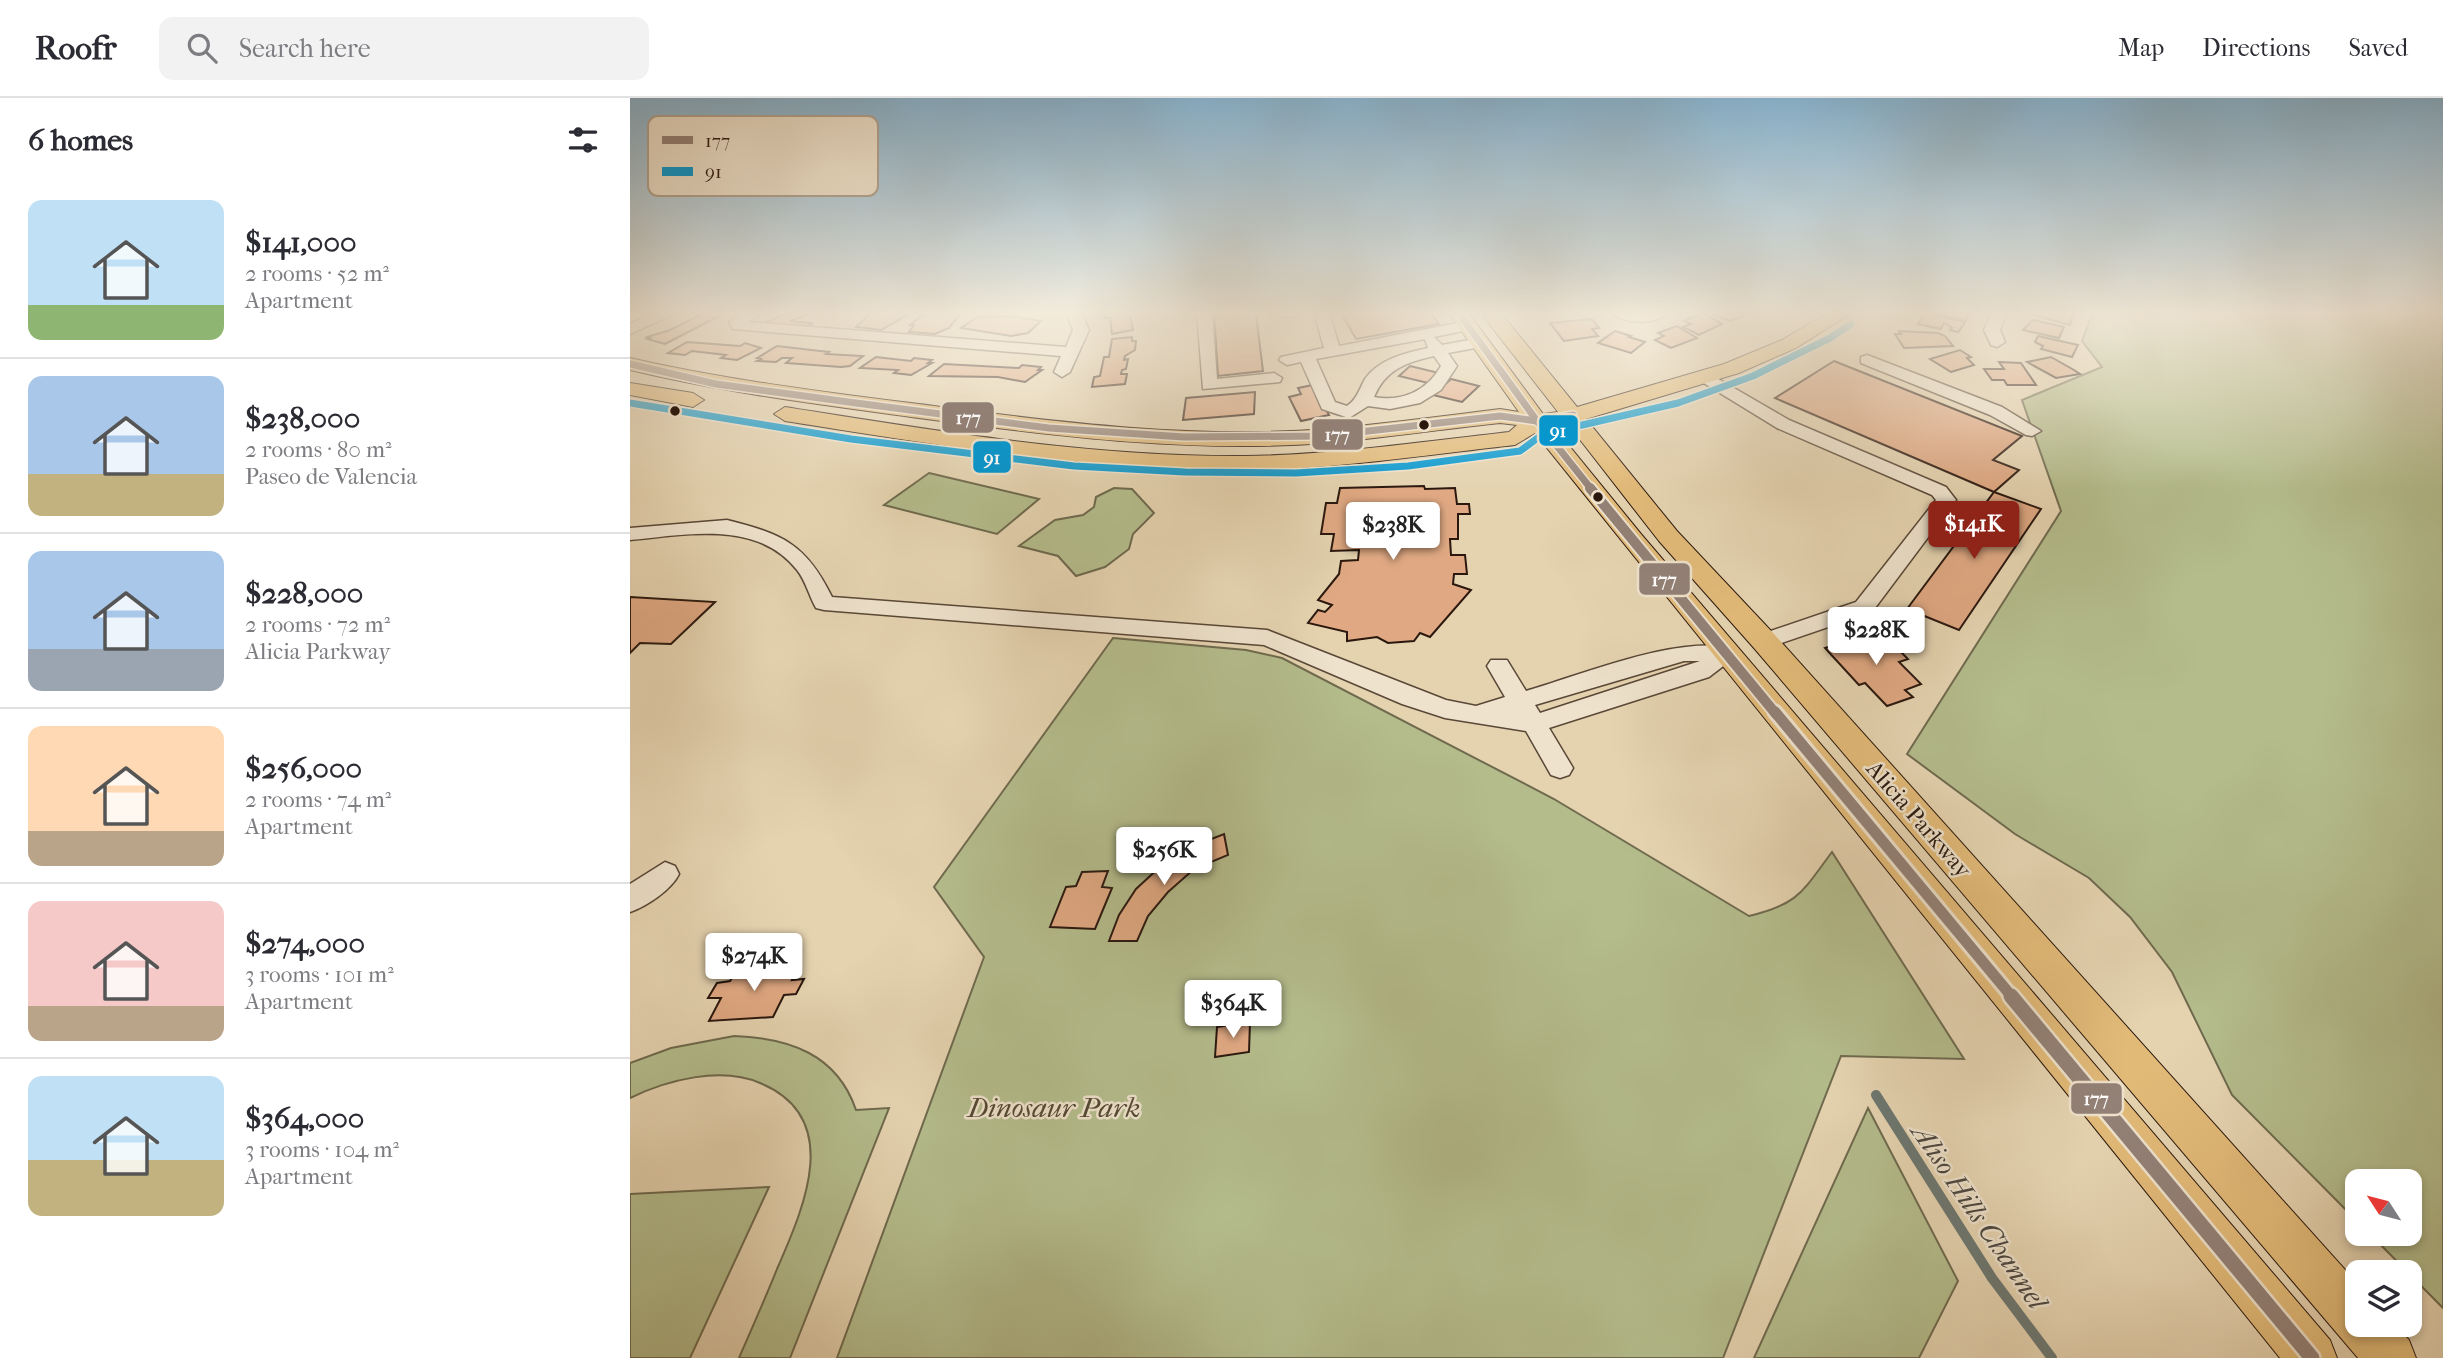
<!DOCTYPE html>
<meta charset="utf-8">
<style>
body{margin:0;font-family:"IM FELL French Canon",serif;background:#f2f2f3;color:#2b2b33;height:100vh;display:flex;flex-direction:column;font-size:26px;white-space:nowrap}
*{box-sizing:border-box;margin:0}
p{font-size:23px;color:#7c7c81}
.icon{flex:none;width:38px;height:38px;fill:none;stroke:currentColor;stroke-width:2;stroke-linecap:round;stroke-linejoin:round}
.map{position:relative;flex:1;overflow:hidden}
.sheet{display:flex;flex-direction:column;background:#fff;width:630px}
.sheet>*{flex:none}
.needle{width:46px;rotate:306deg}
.tools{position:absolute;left:1715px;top:1071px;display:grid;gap:14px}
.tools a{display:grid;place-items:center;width:77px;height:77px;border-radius:14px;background:#fff;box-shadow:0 4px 10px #0003;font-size:35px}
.price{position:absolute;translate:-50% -60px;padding:0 16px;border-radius:7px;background:#fff;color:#222;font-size:23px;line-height:46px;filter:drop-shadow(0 2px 4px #0008)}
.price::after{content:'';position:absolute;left:50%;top:42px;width:21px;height:16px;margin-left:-10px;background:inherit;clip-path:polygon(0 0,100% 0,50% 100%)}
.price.current{background:#8f2418;color:#fff}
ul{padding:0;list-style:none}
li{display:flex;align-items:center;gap:21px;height:175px;padding:0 28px}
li+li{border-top:2px solid #e1e1e2}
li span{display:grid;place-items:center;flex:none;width:196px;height:140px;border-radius:14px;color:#555}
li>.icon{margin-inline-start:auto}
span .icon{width:84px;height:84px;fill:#fffc;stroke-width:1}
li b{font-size:30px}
h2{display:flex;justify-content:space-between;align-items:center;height:84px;padding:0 28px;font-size:30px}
header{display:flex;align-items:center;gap:42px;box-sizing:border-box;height:98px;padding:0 35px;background:#fff;border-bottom:2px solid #e1e1e2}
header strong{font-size:33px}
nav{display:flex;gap:38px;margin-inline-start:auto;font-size:24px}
.search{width:490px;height:63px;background:#f2f2f3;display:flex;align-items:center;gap:18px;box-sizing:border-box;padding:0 24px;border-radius:14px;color:#7c7c81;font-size:26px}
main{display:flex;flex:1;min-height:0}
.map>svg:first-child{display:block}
.green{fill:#b4bc8c;stroke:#6f6a4e;stroke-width:2}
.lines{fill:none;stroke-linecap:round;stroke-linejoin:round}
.stream{stroke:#6c7771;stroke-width:10}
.building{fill:#e0a983;stroke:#2a180f;stroke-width:2}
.minor-casing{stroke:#594737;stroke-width:3}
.major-casing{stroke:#2a180f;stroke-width:2}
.minor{fill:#eee2cc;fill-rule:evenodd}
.major{fill:#e2ba78;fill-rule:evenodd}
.bus-1-far3-casing{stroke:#eee2cc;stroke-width:10}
.bus-1-far2-casing{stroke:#eee2cc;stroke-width:14}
.bus-1-far1-casing{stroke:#eee2cc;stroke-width:17}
.bus-1-casing{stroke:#eee2cc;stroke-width:20}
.bus-2-casing{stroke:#eee2cc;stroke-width:10}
.bus-1-far3{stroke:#938177;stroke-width:7}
.bus-1-far2{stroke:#938177;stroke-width:10}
.bus-1-far1{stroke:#938177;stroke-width:11}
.bus-1{stroke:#938177;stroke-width:15}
.bus-2{stroke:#0698d0;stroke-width:7}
.bus-dot{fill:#2a180f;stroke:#eee2cc;stroke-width:2.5}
.labels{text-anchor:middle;stroke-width:5;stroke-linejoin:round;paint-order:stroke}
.street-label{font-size:23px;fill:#2a180f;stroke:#eee2cc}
.near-park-label{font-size:28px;font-style:italic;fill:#534934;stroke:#eee2cc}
.near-water-label{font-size:28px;font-style:italic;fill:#4b4740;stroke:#eee2cc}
.key{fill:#eee2cc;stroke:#b3a593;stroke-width:2}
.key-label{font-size:19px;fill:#2a180f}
.line-badge{stroke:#eee2cc;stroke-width:2.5}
.badge-label{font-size:19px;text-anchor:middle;font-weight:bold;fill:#fff}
</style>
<header>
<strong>Roofr</strong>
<div class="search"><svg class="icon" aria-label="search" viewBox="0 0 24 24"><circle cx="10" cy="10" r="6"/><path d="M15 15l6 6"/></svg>Search here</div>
<nav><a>Map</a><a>Directions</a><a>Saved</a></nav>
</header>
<main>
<section class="sheet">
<h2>6 homes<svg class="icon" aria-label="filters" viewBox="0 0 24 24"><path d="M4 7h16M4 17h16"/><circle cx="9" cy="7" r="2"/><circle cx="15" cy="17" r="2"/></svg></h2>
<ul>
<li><span style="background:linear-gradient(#bfe0f5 75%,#8fb573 0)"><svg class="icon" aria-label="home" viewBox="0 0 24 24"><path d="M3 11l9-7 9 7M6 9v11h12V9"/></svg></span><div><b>$141,000</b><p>2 rooms · 52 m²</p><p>Apartment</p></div></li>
<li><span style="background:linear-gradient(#a9c7e8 70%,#c2b280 0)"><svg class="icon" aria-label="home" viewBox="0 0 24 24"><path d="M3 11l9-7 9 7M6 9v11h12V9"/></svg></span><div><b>$238,000</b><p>2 rooms · 80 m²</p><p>Paseo de Valencia</p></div></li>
<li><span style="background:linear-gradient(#a9c7e8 70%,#9aa5b1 0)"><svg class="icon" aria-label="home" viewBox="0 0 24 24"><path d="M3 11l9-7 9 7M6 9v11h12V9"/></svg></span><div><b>$228,000</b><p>2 rooms · 72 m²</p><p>Alicia Parkway</p></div></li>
<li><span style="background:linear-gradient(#ffd9b3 75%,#b9a48a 0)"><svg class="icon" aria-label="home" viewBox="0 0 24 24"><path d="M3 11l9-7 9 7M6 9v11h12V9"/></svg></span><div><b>$256,000</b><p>2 rooms · 74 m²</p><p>Apartment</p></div></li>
<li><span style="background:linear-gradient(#f6c9c9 75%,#b9a48a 0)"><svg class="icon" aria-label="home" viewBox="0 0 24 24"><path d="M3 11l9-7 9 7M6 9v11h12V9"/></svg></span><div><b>$274,000</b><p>3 rooms · 101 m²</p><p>Apartment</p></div></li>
<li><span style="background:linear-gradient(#bfe0f5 60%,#c2b280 0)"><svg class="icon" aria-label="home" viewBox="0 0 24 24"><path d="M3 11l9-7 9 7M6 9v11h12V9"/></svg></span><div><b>$364,000</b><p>3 rooms · 104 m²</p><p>Apartment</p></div></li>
</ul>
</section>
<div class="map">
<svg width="1813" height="1260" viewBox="0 0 1813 1260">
<rect width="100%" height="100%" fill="#e5d3b0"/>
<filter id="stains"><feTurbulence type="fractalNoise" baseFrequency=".00286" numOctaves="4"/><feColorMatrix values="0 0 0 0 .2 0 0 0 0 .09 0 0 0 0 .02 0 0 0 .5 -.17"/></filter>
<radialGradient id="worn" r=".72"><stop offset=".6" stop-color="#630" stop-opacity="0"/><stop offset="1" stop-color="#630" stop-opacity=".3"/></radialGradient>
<g class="green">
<polygon points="1463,214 1813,214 1813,1210 1740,1136 1780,1136 1780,1083 1727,1083 1727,1123 1602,997 1542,874 1500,819 1459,780 1385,736 1277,656 1431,413 1392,302 1472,269 1452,243"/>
<polygon points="299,375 409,401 367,436 254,407"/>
<polygon points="484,390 502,391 524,415 503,436 499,451 475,469 446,478 428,458 389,448 425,422 453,417 464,409 466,399"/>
<path d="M 483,540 L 616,552 L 652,560 L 924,701 L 1119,818 C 1169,806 1172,794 1202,754 L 1334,961 L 1211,958 L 1093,1260 L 207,1260 L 354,859 L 304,789 Z"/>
<path d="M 104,938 C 159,940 207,956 226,1012 L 259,1010 L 160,1260 L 109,1260 C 122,1230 135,1201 147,1171 C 173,1111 215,1020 130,985 C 91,968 37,982 0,1000 L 0,965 L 41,950 Z"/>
<polygon points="1238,1010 1328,1183 1289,1260 1124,1260"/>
<polygon points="139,1089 60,1260 0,1260 0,1096"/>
</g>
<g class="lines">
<polyline class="stream" points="1246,997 1362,1180 1422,1260"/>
</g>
<g class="building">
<polygon points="76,214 97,214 35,246 17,241 20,240 17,239 40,232"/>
<polygon points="186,214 160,223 182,225 175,231 128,228 159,214"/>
<polygon points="242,214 278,214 276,216 279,216 251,232 226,229"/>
<polygon points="332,214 319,230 305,236 279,234 284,227 280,227 292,217"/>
<polygon points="474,214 500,217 503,232 482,236 480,220 475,220"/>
<polygon points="584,214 642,214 626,216 633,273 588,278"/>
<polygon points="800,214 809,226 726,241 711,215"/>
<polygon points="1087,214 1117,214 1119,216 1100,223 1083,216"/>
<polygon points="1339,214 1336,223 1302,215 1302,214"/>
<polygon points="1432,214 1443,216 1440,227 1397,215"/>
<polygon points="1073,215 1092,226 1069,237 1053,229 1061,226 1054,223"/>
<polygon points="1295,215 1335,224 1334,226 1328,234 1320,232 1322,230 1314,225 1311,231 1288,226"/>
<polygon points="381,218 411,223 398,235 381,238 331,230 347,219"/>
<polygon points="962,221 969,230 962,231 968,238 934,243 920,225"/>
<polygon points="1403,222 1434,229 1429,240 1393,232"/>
<polygon points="1047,228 1067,240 1041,250 1025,242 1034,238 1028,235"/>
<polygon points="985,233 1001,238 999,239 1015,244 1001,255 968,245"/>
<polygon points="1269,233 1308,235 1315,238 1323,248 1274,250 1265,236 1271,236"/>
<polygon points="1408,238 1448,247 1442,259 1411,251 1413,248 1405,244"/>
<polygon points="502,239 502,243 506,243 505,252 495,258 494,262 498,261 496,271 492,272 491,276 497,276 495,286 462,289 464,279 470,278 474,259 479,259 482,241"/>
<polygon points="57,244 110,248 115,245 131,250 107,262 91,260 96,257 62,253 55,257 38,255"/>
<polygon points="147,248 199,254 196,256 233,258 220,268 211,269 156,265 162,260 152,260 146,264 127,263 131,261 127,260"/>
<polygon points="1330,252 1341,259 1337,260 1344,267 1321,274 1300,261"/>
<polygon points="246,259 281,263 284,260 302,262 298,265 302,265 281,277 264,275 268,272 230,270"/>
<polygon points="1421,259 1444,272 1450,276 1426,280 1397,264"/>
<polygon points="1204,263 1392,338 1363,362 1389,372 1364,394 1145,300"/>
<polygon points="1369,264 1391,265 1406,287 1377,287 1374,282 1362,282 1354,271 1374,271"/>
<polygon points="314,266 389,270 392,267 411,269 408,272 412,272 395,284 368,279 299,278"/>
<polygon points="780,268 809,275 798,285 769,278"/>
<polygon points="821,281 849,288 832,304 803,297"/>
<polygon points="683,287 699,317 671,323 659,299 671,296 668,290"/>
<polygon points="625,294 624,316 553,322 556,300"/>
<polygon points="794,388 795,391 825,390 827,406 839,406 840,416 828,416 828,441 820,441 821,457 835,457 837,476 824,476 823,486 841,492 800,539 790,535 784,543 758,545 747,539 717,543 717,534 678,525 688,512 695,514 702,507 688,502 709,476 711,463 728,462 729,452 701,453 704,436 691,436 696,405 707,405 710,390"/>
<polygon points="1364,394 1411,411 1329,532 1277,511"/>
<polygon points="0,499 85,504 41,546 10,545 0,555"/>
<polygon points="1241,535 1249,544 1258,541 1278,561 1269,564 1291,586 1275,592 1283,599 1257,608 1235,585 1229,587 1195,550"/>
<polygon points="594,736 598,757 564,771 538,794 518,818 507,843 479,843 489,817 506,791 532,767 561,749"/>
<polygon points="478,773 472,789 482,790 465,831 420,829 436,789 446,788 452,774"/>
<polygon points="151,863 145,874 167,873 162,882 174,881 166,896 154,897 143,919 79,923 91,900 78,900 87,885 100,883 104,876 125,874 132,864"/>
<polygon points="620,924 619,954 585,959 587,929"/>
</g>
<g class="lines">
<g class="minor-casing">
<g id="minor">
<polygon points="27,214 48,214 0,236 0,226"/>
<polygon points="114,214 133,214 118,224 436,249 443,232 436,214 451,214 459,232 440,274 432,279 424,274 431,258 103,231 99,224"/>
<polygon points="567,214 582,214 587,281 644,275 652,280 650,284 573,291"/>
<polygon points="650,214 675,214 668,218 651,219"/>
<path d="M 684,214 L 699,214 L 709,248 L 838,223 L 846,228 L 843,231 L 804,239 L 812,247 L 850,240 L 858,245 L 856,248 L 818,255 L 827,268 L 811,292 L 790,305 L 760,311 L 738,308 L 719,320 L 692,311 L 671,264 L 657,267 L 649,262 L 651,259 L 694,250 ZM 795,241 L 798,250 C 775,255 749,261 735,281 C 729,292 727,301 717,308 L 705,304 L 686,261 ZM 804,258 L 811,268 C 797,293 772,304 744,299 C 755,272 776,264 804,258 Z"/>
<path d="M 981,214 L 1040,214 C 1026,227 995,227 981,214 Z"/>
<polygon points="1362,214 1377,214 1370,232 1375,244 1367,249 1361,247 1354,232"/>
<polygon points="1237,257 1372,309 1411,333 1402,338 1396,337 1360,317 1231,265 1231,259"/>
<polygon points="1078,275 1159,322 1316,389 1326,402 1242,514 1134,551 1126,548 1123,543 1126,538 1226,504 1306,402 1302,397 1147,330 1072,284 1070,280"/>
<path d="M 97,422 C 153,436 176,446 202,499 L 637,532 L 816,602 L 846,608 L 875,599 L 857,568 L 861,562 L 877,562 L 896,593 C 951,577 1052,535 1106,551 L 1109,556 L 1079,579 L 919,630 L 943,670 L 939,677 L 930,680 L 921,677 L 896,633 L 815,620 L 772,606 L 634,547 L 194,512 L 186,510 C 179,498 176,483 167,472 C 127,421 55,437 0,442 L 0,430 ZM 1054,563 L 1070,563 L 910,615 L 905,607 Z"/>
<path d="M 35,764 L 45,768 L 49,776 C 41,792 17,808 0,814 L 0,786 Z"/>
</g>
</g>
<g class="major-casing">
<g id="major">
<path d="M 818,214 L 838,214 L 913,316 L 928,314 L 850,214 L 870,214 L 947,309 L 1094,266 L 1152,242 L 1199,214 L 1223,214 L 1166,250 L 1109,275 L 956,321 L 1047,433 L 1144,536 L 1727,1185 L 1727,1227 L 1765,1227 L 1779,1242 L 1786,1260 L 1728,1260 L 1124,550 L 1029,443 L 937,325 L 923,328 L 1011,436 L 1700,1242 L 1707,1260 L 1650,1260 L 905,335 L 885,347 C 795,357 706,371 615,372 C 461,373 307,347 155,323 L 144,316 L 155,309 C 307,333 460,359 614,358 C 703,357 790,344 879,334 L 887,327 L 870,325 C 812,331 754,340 696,345 C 566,355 433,339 304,322 C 202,308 100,296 0,272 L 0,260 C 100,283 202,295 304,308 C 433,325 566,341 696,331 C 754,326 812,318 870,311 L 889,314 Z"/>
<polygon points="0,285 63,295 74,302 63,309 0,297"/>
</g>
</g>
<use href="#minor" class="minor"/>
<use href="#major" class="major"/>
<g class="bus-1-far3-casing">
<g id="bus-1-far3">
<polyline points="828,214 907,323 962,392"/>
<polyline points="0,266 86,286 226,305 419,330 554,339 694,338 870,318 907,323 943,317"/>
</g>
</g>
<g class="bus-1-far2-casing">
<polyline id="bus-1-far2" points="960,390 1146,616"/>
</g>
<g class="bus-1-far1-casing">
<polyline id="bus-1-far1" points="1145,614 1383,900"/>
</g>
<g class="bus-1-casing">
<polyline id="bus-1" points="1381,898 1682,1260"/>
</g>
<g class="bus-2-casing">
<polyline id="bus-2" points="0,305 221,341 444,368 555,374 666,375 778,368 890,353 913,336 1048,305 1123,278 1200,240 1221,226"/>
</g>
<use href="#bus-1-far3" class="bus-1-far3"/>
<use href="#bus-1-far2" class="bus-1-far2"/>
<use href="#bus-1-far1" class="bus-1-far1"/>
<use href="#bus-1" class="bus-1"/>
<use href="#bus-2" class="bus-2"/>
</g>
<linearGradient id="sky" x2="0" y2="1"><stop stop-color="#88b5d2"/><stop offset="0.55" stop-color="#f3ebdb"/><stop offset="1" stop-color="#f3ebdb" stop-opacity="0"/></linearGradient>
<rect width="1813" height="391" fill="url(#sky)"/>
<g class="bus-dot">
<circle cx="45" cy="313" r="6"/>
<circle cx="794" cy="327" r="6"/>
<circle cx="968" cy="399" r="6"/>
</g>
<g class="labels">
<g class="street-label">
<text transform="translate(1289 721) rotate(49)" y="8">Alicia Parkway</text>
</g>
<g class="near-park-label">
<text x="424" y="1019">Dinosaur Park</text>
</g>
<g class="near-water-label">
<text transform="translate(1350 1118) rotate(56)" y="10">Aliso Hills Channel</text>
</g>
</g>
<rect x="18" y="18" width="230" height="80" rx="10" class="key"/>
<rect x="32" y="38" width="31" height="8" fill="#938177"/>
<rect x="32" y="69" width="31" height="9" fill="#0698d0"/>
<g class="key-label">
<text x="75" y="49">177</text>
<text x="75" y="80">91</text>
</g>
<g class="line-badge">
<rect x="311" y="303" width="54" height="33" rx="7" fill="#938177"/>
<rect x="908" y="316" width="41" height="33" rx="7" fill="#0698d0"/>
<rect x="681" y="320" width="53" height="33" rx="7" fill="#938177"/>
<rect x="342" y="342" width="40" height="34" rx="7" fill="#0698d0"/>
<rect x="1008" y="464" width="53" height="34" rx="7" fill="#938177"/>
<rect x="1440" y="984" width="53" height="33" rx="7" fill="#938177"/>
</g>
<g class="badge-label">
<text x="338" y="326">177</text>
<text x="928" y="339">91</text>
<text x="707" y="343">177</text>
<text x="362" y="366">91</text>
<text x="1034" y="488">177</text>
<text x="1466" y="1007">177</text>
</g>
<rect width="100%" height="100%" filter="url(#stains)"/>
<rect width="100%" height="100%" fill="url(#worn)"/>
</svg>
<div class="tools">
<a><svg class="needle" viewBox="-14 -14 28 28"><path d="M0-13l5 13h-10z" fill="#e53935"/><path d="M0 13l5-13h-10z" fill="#7c7c81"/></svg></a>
<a><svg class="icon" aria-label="layers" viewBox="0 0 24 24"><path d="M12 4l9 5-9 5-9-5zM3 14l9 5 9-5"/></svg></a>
</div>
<b class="price current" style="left:1344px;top:463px">$141K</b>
<b class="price" style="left:763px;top:464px">$238K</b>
<b class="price" style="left:1246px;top:569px">$228K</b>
<b class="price" style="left:534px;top:789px">$256K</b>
<b class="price" style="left:124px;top:895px">$274K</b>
<b class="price" style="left:603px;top:942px">$364K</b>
</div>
</main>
